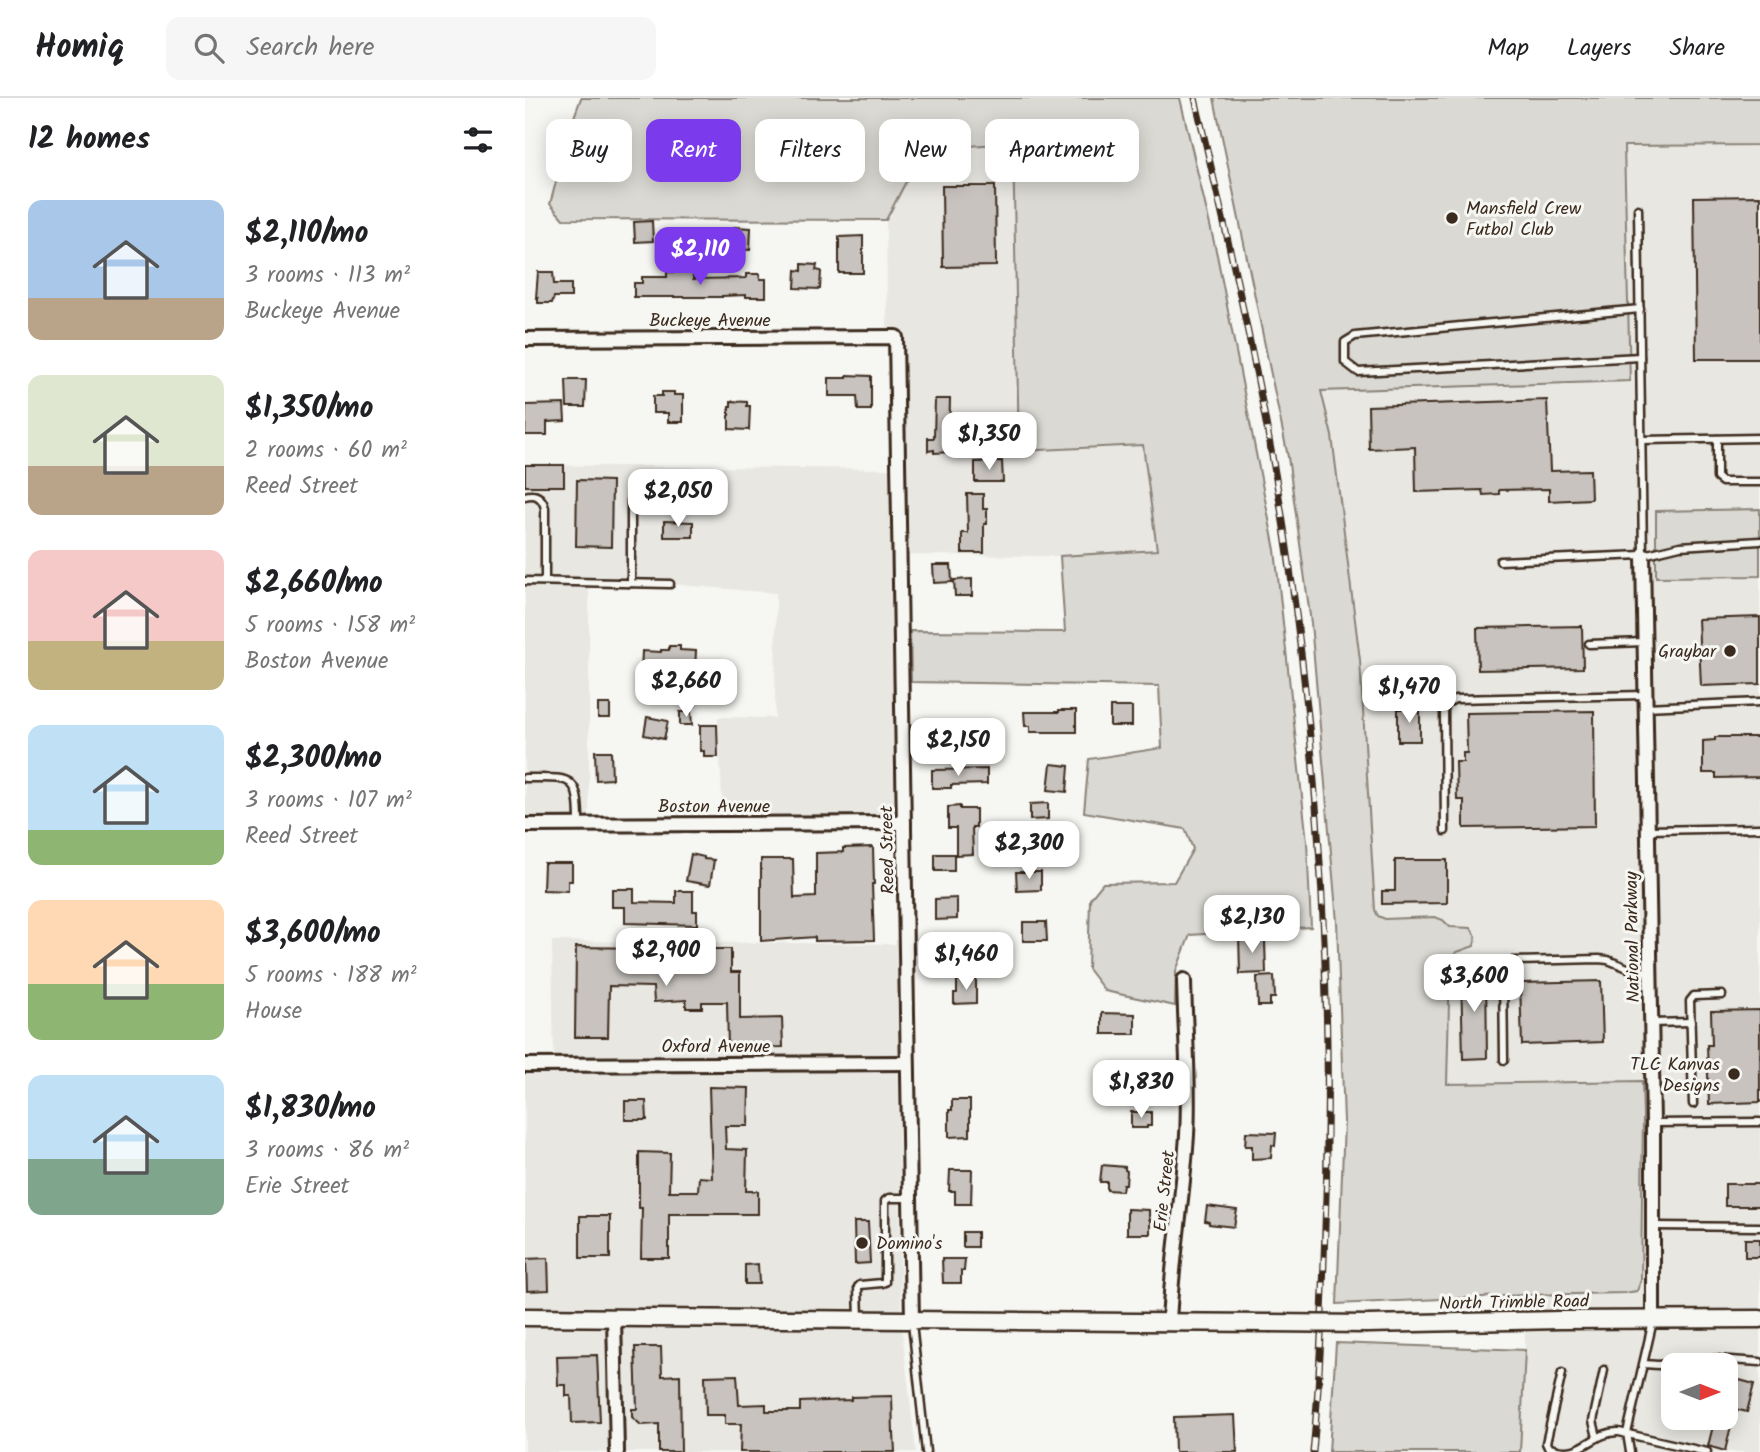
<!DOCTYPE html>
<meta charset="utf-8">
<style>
body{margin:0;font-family:Kalam,sans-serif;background:#f6f6f6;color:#202124;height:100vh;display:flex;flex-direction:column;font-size:26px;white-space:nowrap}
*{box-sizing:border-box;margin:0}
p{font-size:23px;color:#757577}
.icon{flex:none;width:38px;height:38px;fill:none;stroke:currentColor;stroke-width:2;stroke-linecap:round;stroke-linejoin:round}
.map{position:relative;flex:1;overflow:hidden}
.panel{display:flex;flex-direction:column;background:#fff;width:525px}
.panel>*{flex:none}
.hud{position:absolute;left:21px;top:21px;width:665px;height:63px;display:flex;gap:14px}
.needle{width:46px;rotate:90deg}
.controls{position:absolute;left:1136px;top:1255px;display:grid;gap:14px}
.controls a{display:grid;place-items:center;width:77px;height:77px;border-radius:14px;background:#fff;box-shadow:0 4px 18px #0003;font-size:35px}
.price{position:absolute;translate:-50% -60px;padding:0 16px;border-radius:14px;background:#fff;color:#222;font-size:23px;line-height:46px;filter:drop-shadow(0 2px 4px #0008)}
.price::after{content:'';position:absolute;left:50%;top:42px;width:21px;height:16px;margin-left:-10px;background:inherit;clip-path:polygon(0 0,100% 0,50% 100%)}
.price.active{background:#7c3aed;color:#fff}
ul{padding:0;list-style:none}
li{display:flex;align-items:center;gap:21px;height:175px;padding:0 28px}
li span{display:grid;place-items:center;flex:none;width:196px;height:140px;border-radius:14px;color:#555}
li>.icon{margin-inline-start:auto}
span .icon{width:84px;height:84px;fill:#fffc;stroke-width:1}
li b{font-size:30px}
h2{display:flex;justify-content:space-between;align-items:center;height:84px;padding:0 28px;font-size:30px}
.tag{padding:0 24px;border-radius:14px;background:#fff;box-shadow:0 4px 18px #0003;font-size:24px;line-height:63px}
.tag.active{background:#7c3aed;color:#fff}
header{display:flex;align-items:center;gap:42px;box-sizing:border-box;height:98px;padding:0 35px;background:#fff;border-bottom:2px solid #e0e0e0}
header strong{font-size:33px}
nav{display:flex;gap:38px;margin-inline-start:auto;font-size:24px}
.search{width:490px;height:63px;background:#f6f6f6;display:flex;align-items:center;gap:18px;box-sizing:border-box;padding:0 24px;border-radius:14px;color:#757577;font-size:26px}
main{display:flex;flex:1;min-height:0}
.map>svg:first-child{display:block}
.built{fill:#e8e7e2;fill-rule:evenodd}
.green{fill:#dad9d3;stroke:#8a8278;stroke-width:2}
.building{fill:#c8c3be;stroke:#3b2a1e;stroke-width:2}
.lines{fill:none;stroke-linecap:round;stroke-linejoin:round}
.lane-casing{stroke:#3b2a1e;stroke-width:11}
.street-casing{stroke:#3b2a1e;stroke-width:18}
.secondary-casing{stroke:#3b2a1e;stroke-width:21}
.lane{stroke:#f6f6f2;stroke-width:6}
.street{stroke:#f6f6f2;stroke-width:12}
.secondary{stroke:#f6f6f2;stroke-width:16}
.rail-casing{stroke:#3b2a1e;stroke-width:7}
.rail{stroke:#f6f6f2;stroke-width:4.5;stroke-dasharray:13;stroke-linecap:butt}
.secondary-bridge-casing{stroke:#3b2a1e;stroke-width:21;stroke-linecap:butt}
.secondary-bridge{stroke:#f6f6f2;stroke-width:16}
.poi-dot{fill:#3b2a1e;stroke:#f6f6f2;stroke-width:2.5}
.labels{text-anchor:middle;stroke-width:6;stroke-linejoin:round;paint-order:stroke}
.poi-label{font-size:18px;fill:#3b2a1e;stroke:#f6f6f2;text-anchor:start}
.street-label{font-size:18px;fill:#3b2a1e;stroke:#f6f6f2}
</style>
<header>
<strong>Homiq</strong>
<div class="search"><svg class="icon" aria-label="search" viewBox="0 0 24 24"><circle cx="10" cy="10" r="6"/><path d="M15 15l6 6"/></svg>Search here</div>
<nav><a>Map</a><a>Layers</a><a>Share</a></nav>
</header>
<main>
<section class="panel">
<h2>12 homes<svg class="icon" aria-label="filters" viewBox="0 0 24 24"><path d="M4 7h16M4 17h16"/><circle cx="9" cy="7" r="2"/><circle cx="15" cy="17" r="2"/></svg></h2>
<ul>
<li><span style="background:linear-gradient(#a9c7e8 70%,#b9a48a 0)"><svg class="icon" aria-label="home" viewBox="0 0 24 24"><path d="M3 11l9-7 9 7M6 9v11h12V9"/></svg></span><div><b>$2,110/mo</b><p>3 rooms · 113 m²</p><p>Buckeye Avenue</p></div></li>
<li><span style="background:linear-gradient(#dfe7d0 65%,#b9a48a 0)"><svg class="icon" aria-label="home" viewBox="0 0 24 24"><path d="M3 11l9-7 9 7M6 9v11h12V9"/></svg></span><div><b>$1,350/mo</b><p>2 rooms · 60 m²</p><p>Reed Street</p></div></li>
<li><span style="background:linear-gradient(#f6c9c9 65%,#c2b280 0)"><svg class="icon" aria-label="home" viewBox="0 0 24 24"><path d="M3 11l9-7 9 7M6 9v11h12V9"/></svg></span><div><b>$2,660/mo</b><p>5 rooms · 158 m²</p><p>Boston Avenue</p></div></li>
<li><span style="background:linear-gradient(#bfe0f5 75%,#8fb573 0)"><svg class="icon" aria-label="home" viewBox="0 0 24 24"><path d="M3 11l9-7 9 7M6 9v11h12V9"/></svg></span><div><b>$2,300/mo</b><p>3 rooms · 107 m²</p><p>Reed Street</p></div></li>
<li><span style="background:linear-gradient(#ffd9b3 60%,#8fb573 0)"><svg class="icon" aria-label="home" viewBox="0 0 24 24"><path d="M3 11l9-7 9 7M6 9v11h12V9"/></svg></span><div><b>$3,600/mo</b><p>5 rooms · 188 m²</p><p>House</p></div></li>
<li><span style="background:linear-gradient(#bfe0f5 60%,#7fa58c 0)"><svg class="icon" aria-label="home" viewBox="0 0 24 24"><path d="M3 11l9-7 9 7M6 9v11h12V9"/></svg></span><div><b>$1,830/mo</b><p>3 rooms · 86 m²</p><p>Erie Street</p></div></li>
</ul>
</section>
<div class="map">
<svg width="1235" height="1354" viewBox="0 0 1235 1354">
<rect width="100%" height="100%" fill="#f6f6f2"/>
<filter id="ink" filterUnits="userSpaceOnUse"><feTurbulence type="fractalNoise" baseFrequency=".0143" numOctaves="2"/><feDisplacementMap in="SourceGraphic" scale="14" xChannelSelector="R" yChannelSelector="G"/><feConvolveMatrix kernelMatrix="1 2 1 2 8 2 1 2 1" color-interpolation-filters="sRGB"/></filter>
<g filter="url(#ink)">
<g class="built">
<polygon points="488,45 494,353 618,347 632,453 535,458 368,457 369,717 198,720 193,619 250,620 251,495 145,486 64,483 64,726 0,725 0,367 364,371 361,122 398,51"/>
<path d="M 1099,47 L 1235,47 L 1235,411 L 1131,414 L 1131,478 L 1235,478 L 1235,1354 L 995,1354 L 1000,1252 L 1000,1197 L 1099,1195 L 1117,983 L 922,986 L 925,863 L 932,854 L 949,848 L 946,830 L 925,829 L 918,822 L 910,819 L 860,821 L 853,818 L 850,812 L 835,562 L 807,338 L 796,292 L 1104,283 ZM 1148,1267 L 1200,1267 L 1200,1320 L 1148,1320 Z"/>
<polygon points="27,843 372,846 376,1224 391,1354 0,1354 0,967 29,966"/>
</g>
<g class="green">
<polygon points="56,0 655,0 692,157 750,452 782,744 786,829 665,837 651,873 650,908 580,893 563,871 565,801 578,785 649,784 668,751 660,731 559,714 564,661 637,650 634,588 386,584 385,533 540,534 535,458 632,452 618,347 494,353 488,45 398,51 361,122 38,121 25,106 48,22"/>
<polygon points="689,0 1235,0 1235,47 1099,48 1105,283 796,293 807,338 835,562 850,812 853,818 860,821 910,819 918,822 925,829 946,830 951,839 949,848 932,854 925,863 922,986 1117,983 1118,1018 1116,1182 1112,1193 1099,1195 1000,1197 812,1206 819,1024 812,824 786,525 763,359"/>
<polygon points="1235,411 1235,478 1131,479 1131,413"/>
<polygon points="811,1245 1000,1252 995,1354 804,1354"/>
</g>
<g class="building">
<polygon points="417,88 470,88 471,168 418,169"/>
<polygon points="1235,98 1235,261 1171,261 1169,99"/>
<polygon points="127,123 128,143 110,144 109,124"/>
<polygon points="209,129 226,130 225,152 208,151"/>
<polygon points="338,138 338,175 314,175 314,139"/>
<polygon points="277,166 292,167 291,172 296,173 295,191 270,190 271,172 277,173"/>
<polygon points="13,174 28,174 29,186 46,186 46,199 29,199 27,205 13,205 13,200 11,200"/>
<polygon points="142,174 168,174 168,181 221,180 221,176 234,176 235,181 241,181 241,199 221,199 221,197 197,198 197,199 109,199 109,185 117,185 117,179 142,179"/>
<polygon points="322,277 346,278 346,312 333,312 332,298 304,298 304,280 322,280"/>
<polygon points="41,282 61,282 60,309 42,309"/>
<polygon points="137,294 149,294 149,297 158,297 158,324 143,324 143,315 128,315 128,298 137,298"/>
<polygon points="410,301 425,301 424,338 426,338 427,354 409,355 409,352 403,353 403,340 409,340"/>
<polygon points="1022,302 1025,373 1065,372 1066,401 1024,403 1024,391 974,392 974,396 958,397 957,392 891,394 890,349 844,351 843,308"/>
<polygon points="206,303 222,304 222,308 225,308 224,332 204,331 204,308 206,308"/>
<polygon points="39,306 40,323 22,324 22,337 0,337 1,307"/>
<polygon points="477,363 478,384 450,384 450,364"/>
<rect x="0" y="367" width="39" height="21"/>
<polygon points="52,382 87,383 86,449 51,448"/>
<polygon points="442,396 458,396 458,411 462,411 462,426 459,426 459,455 437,455 437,435 443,435"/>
<polygon points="139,423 168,424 168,439 139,439"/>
<polygon points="408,467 426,467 427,484 409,485"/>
<polygon points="447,481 447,498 430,498 429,482"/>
<polygon points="1235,519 1235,586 1176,588 1173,521"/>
<polygon points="1057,528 1058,570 953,572 952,530"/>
<polygon points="144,548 155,548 155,552 171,553 170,572 152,571 152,594 139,594 140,577 116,576 117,553 136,554 136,552 144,552"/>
<rect x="73" y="606" width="12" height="14"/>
<rect x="585" y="609" width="22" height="19"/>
<rect x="873" y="611" width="22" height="32"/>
<polygon points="534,612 551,612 551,634 505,634 505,628 500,628 499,614 534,614"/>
<polygon points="1069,613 1070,728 939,730 939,702 932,702 931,664 938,664 938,655 942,655 941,615"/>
<polygon points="155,614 166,614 167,627 155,627"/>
<polygon points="122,619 143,623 139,641 119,637"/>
<polygon points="175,627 192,627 193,659 179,659 179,653 175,653"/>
<polygon points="1190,639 1235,639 1235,679 1191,680 1191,675 1178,675 1178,643 1190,642"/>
<polygon points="70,653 86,653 87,681 71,682"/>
<polygon points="526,666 544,668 542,694 523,692"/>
<polygon points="462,671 462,686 426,687 426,690 407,690 407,672"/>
<polygon points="523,705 523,721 505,722 505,706"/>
<polygon points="435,708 435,711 451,711 451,729 447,729 448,756 431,757 431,730 423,730 423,709"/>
<polygon points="348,749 349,786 347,786 349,842 290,843 290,839 236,843 236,761 268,761 269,800 291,799 291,755 318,754 318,750"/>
<polygon points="166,756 179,759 179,761 189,762 185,787 161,783"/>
<rect x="410" y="756" width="19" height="17"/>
<polygon points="870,762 922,762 922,805 857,806 857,793 870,793"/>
<polygon points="19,765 47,765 47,783 43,783 43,793 18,792"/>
<polygon points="491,774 516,774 516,792 492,793"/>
<polygon points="87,791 109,791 109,804 151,805 151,793 168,793 168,813 172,813 172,827 100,825 100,809 87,809"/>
<polygon points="432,800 432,821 410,822 410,801"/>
<polygon points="498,824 521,824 522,843 498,843"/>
<polygon points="732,835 732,843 740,843 741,875 715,876 714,836"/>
<polygon points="51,849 124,850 124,851 206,851 206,874 215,874 215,921 257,920 258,949 203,950 202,904 177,904 177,910 161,910 161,902 129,904 128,889 84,888 83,939 50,939"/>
<polygon points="961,872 962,960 938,961 936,873"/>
<polygon points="749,878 750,900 745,900 745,908 733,908 732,879"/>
<polygon points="432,882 451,882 451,905 429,906 429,895 432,895"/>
<polygon points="1076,883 1078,944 997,947 995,885"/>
<polygon points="1235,912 1235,1004 1184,1006 1182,947 1187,947 1186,913"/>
<polygon points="577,915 610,916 610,936 577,936"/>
<polygon points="184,989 224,990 223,1028 200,1028 201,1051 222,1052 221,1093 233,1093 233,1116 144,1116 144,1160 116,1160 117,1110 114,1110 114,1054 145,1055 144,1093 173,1093 174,1079 187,1080"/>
<polygon points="427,1002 445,1002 445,1038 424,1039 424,1012 427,1012"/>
<polygon points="100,1003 121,1003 122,1022 100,1022"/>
<polygon points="606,1014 626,1014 626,1028 622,1028 622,1030 606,1030"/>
<polygon points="721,1034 751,1035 750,1048 747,1047 746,1060 727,1061 727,1048 720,1048"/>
<polygon points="577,1067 600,1069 600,1072 602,1073 601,1086 598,1086 597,1093 582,1092 582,1084 575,1084"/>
<polygon points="425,1072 447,1072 446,1106 430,1106 430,1093 424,1093"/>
<rect x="1200" y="1086" width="35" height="22"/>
<polygon points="682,1108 712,1112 709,1129 684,1126 684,1124 680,1123"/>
<polygon points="602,1111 624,1112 624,1121 625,1121 625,1136 602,1136"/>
<rect x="55" y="1118" width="30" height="42"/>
<polygon points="329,1124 343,1124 345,1165 330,1166"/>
<rect x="438" y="1134" width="14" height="15"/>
<rect x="1220" y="1141" width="15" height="18"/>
<polygon points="23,1160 24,1192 2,1193 1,1161"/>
<polygon points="417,1161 440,1161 439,1173 436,1173 436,1185 418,1185"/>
<polygon points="233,1166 234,1186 220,1186 220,1167"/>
<polygon points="110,1249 136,1249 137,1278 155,1277 156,1354 134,1354 134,1326 116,1327 107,1319 107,1311 112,1311"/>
<polygon points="72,1257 75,1324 47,1325 46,1298 41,1298 41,1287 33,1287 32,1258"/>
<polygon points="212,1277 214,1307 241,1306 241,1313 275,1313 275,1304 326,1302 326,1299 367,1298 368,1335 369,1335 370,1354 215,1354 216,1326 200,1326 200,1317 181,1317 180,1278"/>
<polygon points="1200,1278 1229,1286 1222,1314 1210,1311 1200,1353 1183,1348 1190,1320 1200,1320"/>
<polygon points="710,1317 712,1354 650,1354 649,1319"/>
</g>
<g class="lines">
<g class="lane-casing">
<g id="lane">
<polyline points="1113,111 1118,457"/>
<polyline points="1115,211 830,238 820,244 820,264 833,274 1115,259"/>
<polyline points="1192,341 1192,380 1197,384 1235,384"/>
<polyline points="1117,342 1235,340"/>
<path d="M 0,398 C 11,395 17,399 20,410 L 20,483"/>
<polyline points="975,463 1118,457 1155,448 1235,443"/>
<polyline points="0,483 145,486"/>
<polyline points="106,485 106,387"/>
<polyline points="1064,546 1119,544"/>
<polyline points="1120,609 1235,604"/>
<path d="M 0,680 C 46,680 54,676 54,726"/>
<polyline points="1123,732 1235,730"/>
<polyline points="920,733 919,611 922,605 930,601 1120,597"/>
<polyline points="1126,925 1166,924"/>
<polyline points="979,962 978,873 982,867 988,863 1074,861 1083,862 1110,873 1125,874"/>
<polyline points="1168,1006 1165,903 1169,898 1197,897"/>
<polyline points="1128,1025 1235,1024"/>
<polyline points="1129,1128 1235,1129"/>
<polyline points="334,1221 333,1189 335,1187 357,1185 360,1184 360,1103 364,1100 384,1100"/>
<polyline points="387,1225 401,1354"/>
<polyline points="1119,1266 1133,1267 1190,1261 1235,1264"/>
<path d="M 1037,1275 L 1021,1345 L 1023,1349 C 1028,1351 1034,1353 1040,1353 C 1059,1354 1072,1333 1094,1334 L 1182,1354"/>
<polyline points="1072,1339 1068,1323 1079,1272"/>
<polyline points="1105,1354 1102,1335 1128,1223"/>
</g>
</g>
<g class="street-casing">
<g id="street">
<polyline points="0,241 371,239 387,1223"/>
<polyline points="1118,457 1128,1025 1128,1221"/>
<polyline points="0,727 379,725"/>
<polyline points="0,967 382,965"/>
<polyline points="89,1219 92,1354"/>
<path d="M 644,1224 C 647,1161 658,1100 662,1037 C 665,986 660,934 659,882"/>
</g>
</g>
<g class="secondary-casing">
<g id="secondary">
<polyline points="0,1219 744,1225"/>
<polyline points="842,1226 1034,1222 1235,1221"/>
</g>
</g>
<use href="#lane" class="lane"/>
<use href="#street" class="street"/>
<use href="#secondary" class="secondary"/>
<g class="rail-casing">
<path id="rail" d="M 670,0 C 705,149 740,299 762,450 C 797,686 809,924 799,1162 C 797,1226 794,1290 788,1354"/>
</g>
<use href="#rail" class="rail"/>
<g class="secondary-bridge-casing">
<polyline id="secondary-bridge" points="744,1225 842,1226"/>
</g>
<use href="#secondary-bridge" class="secondary-bridge"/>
</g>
</g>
<g class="poi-dot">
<circle cx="927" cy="120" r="7"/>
<circle cx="1205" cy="553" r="7"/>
<circle cx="1209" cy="976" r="7"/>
<circle cx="337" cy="1145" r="7"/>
</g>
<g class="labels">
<g class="poi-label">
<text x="941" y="116">Mansfield Crew<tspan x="941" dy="21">Futbol Club</tspan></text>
<text x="1191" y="559" text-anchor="end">Graybar</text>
<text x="1195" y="972" text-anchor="end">TLC Kanvas<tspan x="1195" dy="21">Designs</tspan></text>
<text x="351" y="1151">Domino's</text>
</g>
<g class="street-label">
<text x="185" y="228">Buckeye Avenue</text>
<text x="189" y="714">Boston Avenue</text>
<text transform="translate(362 752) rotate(-91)" y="6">Reed Street</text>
<text transform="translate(1107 839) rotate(-91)" y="6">National Parkway</text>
<text x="191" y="954">Oxford Avenue</text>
<text transform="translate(639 1093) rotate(-84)" y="6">Erie Street</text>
<text transform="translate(989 1204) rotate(-1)" y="6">North Trimble Road</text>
</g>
</g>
</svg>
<div class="controls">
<a><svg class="needle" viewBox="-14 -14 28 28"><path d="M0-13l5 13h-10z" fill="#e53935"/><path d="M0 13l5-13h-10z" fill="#757577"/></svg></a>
</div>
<b class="price active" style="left:175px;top:189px">$2,110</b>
<b class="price" style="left:464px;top:374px">$1,350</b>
<b class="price" style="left:153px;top:431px">$2,050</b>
<b class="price" style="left:161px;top:621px">$2,660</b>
<b class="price" style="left:884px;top:627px">$1,470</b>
<b class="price" style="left:433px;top:680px">$2,150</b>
<b class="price" style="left:504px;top:783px">$2,300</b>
<b class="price" style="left:727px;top:857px">$2,130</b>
<b class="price" style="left:141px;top:890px">$2,900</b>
<b class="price" style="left:441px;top:894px">$1,460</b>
<b class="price" style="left:949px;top:916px">$3,600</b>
<b class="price" style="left:616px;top:1022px">$1,830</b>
<div class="hud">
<a class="tag">Buy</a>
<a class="tag active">Rent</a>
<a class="tag">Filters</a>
<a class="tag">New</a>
<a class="tag">Apartment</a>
</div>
</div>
</main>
